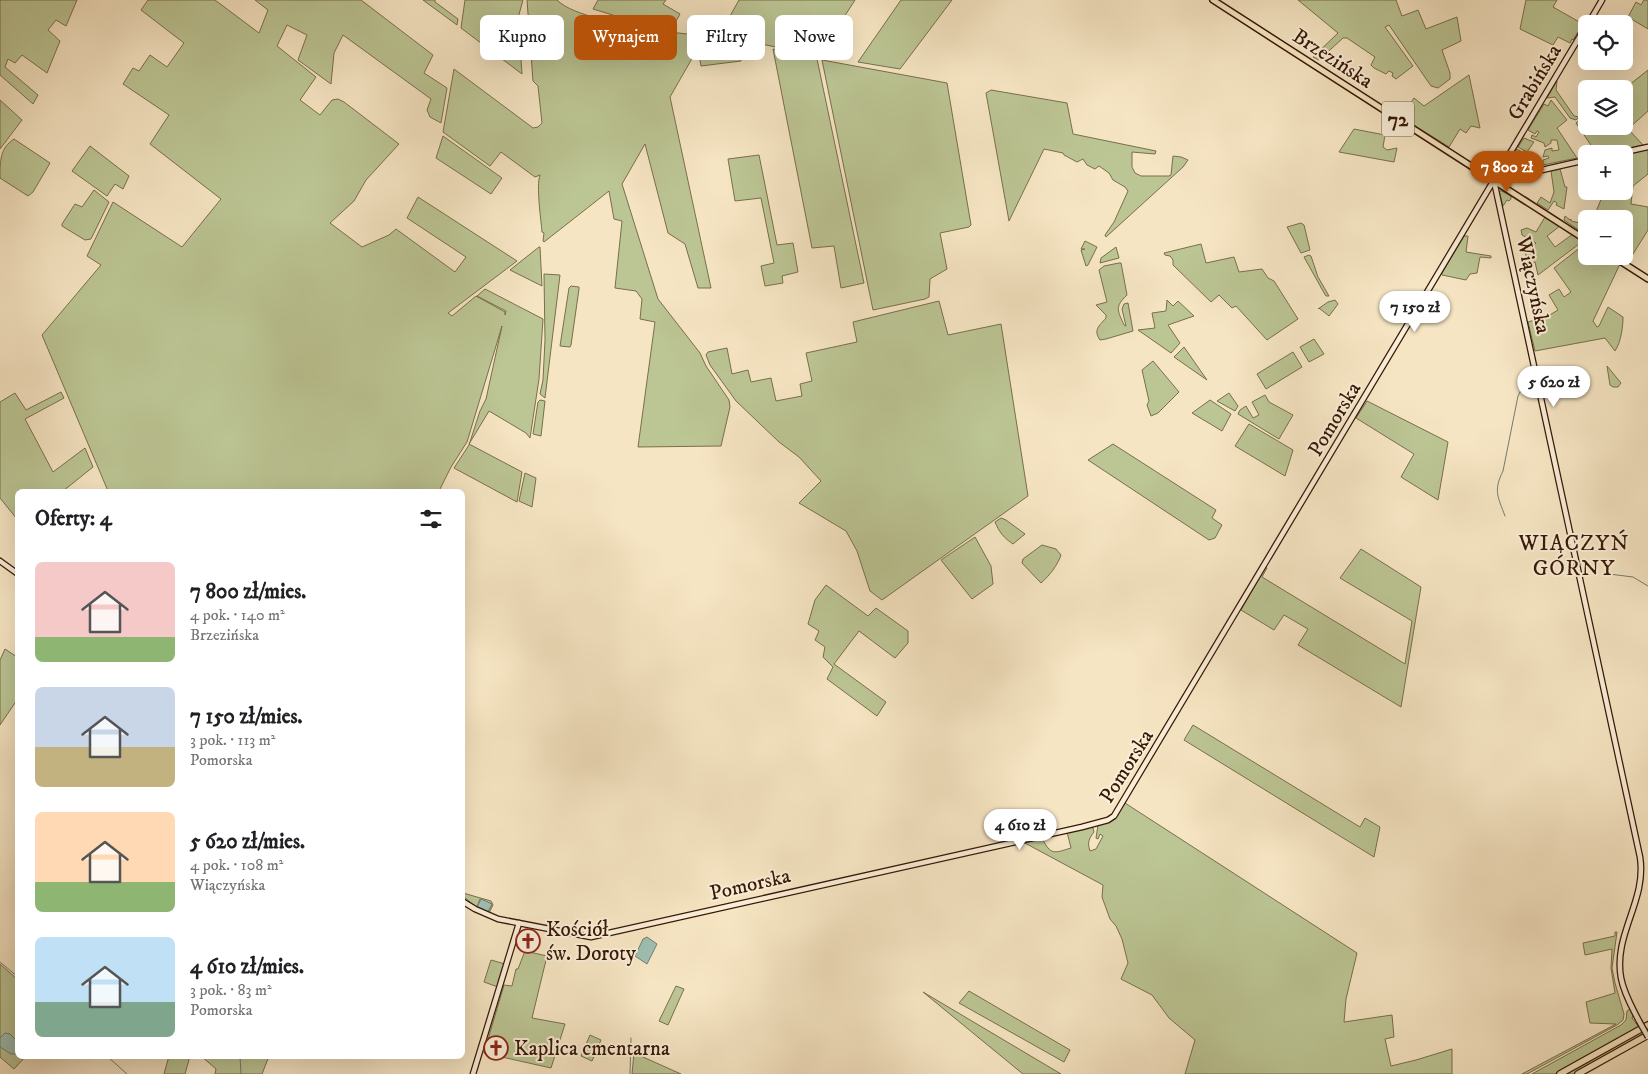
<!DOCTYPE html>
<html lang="pl">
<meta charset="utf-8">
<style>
body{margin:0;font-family:"IM FELL DW Pica",serif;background:#f2f2f2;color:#202124;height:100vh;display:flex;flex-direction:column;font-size:19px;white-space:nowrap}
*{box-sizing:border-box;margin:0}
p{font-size:16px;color:#757577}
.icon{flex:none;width:28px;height:28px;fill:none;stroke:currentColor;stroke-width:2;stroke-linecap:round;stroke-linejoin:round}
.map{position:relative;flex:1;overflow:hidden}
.drawer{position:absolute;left:15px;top:489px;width:450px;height:570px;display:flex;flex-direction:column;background:#fff;border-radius:8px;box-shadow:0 5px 20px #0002}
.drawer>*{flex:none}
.banner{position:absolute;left:480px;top:15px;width:475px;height:45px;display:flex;gap:10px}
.controls{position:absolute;left:1578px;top:15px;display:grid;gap:10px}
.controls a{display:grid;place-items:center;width:55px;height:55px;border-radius:8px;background:#fff;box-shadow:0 5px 20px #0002;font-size:25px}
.price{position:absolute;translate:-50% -42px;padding:0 11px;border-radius:18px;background:#fff;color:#222;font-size:16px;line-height:32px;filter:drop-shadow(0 1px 2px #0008)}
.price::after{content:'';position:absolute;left:50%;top:30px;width:15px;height:11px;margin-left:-8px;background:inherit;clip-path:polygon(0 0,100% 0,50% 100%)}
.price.selected{background:#b45309;color:#fff}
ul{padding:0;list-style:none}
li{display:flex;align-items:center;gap:15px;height:125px;padding:0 20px}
li span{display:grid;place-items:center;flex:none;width:140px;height:100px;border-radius:8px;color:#555}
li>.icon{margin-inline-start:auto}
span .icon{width:60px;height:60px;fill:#fffc;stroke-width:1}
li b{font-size:21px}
h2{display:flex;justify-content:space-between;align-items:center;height:60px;padding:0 20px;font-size:21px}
.tag{padding:0 18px;border-radius:8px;background:#fff;box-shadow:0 5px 20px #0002;font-size:18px;line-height:45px}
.tag.selected{background:#b45309;color:#fff}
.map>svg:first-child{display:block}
.green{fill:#bcc594;stroke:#7a6e4c;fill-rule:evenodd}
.water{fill:#9dbfb3;stroke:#747c6d}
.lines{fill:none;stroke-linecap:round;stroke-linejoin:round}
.stream{stroke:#747c6d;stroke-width:1}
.secondary-casing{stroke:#371704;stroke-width:7}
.primary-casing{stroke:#371704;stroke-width:8}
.highway-casing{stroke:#371704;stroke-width:8}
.secondary{stroke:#f9eed8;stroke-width:4.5}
.primary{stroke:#f6e5c3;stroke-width:5}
.highway{stroke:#f6e5c3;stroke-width:5.5}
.secondary-bridge-casing{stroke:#371704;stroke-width:7;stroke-linecap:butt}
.secondary-bridge{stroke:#f9eed8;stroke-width:4.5}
.labels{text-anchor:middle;stroke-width:4;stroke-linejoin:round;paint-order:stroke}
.shield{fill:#f9eed8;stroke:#715844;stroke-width:1}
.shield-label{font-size:20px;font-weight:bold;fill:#371704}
.street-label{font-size:21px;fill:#371704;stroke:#f9eed8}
.poi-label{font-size:21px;fill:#371704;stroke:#f9eed8;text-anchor:start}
.neighbourhood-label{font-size:22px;letter-spacing:1px;fill:#371704;stroke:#f9eed8}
</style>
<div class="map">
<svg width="1648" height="1074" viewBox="0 0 1648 1074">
<rect width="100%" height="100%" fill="#f6e5c3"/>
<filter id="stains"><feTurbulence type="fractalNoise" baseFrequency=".004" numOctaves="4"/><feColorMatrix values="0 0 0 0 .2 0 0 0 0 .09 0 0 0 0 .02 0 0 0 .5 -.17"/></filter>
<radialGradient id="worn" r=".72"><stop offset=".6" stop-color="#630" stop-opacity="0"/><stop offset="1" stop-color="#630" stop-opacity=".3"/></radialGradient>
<g class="green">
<polygon points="0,0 77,0 66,26 56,20 48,30 60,41 47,73 22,55 15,63 8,59 5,67 38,95 33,104 0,75"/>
<polygon points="148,0 215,0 259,33 268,10 255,0 361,0 433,55 424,73 447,88 441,123 430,117 427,110 431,99 343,35 334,53 331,84 298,60 307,35 287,25 277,46 316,77 300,100 320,115 332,100 338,99 344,102 399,144 366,180 354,201 330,223 362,247 389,235 396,229 455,272 466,257 407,218 418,197 517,261 448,313 452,316 476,296 505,312 505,315 506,311 477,296 485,289 543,319 539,379 530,438 526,433 489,411 469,444 522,472 517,502 454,468 469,445 480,411 486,399 502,326 467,442 451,467 439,491 108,491 42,335 101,265 87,256 113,202 182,247 221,199 150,144 169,115 123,84 133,68 139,71 150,55 167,67 184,43 141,10"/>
<polygon points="423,0 435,0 435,2 458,19 457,25"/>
<polygon points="465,0 523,0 518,18 522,74 461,28"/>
<path d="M 527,0 L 557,0 C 574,17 623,23 647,29 L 649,26 L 593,9 L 598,0 L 666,0 L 663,4 L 680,14 L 670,32 L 704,36 L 707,31 L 721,32 L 739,0 L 855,0 L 819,56 L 742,40 L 740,42 L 741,61 L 701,66 L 698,48 L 670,97 L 711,288 L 698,288 L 685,244 L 668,233 L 645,144 L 622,184 L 658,299 L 700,353 L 706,366 L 729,400 L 730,407 L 721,446 L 638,447 L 655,322 L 640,319 L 642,299 L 636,291 L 615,288 L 622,221 L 614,219 L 609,191 L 544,242 L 543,241 L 544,233 L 542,232 C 541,219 536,186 540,175 L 535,177 L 501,152 L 490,166 L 443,132 L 454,69 L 533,128 L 538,127 L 542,123 L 538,86 L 533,81 Z"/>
<polygon points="901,0 952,0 900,69 858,62"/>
<polygon points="1298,0 1396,0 1402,16 1418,10 1426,29 1457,17 1461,41 1442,50 1450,73 1450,79 1438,88 1431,86 1389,25 1385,27 1413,66 1396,79 1392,76 1393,73 1389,71 1386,74 1374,68 1371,65 1375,57 1347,38 1343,38 1319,60 1313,57 1338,33"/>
<polygon points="1526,0 1557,0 1553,7 1583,24 1573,40 1572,39 1570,43 1558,37 1553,45 1520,29"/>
<polygon points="1644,0 1648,0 1648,29 1628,17 1636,2 1641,5"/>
<polygon points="773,49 817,59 864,283 841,288 834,246 812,248"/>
<polygon points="822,60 947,83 971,225 969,227 940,233 947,269 930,279 929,297 925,299 873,310"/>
<polygon points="1648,70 1648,111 1628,129 1643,145 1603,154 1597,154 1576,123 1586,115 1586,126 1624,126 1624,89"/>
<polygon points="1469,75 1480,128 1471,126 1466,133 1460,129 1449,147 1401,117 1414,98 1424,106"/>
<polygon points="1557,81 1556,90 1574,116 1579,117 1576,120 1570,118 1555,97 1547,98"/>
<polygon points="991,90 1067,103 1073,134 1156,151 1155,154 1132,152 1132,167 1135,173 1141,176 1169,176 1171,175 1173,156 1181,157 1188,160 1183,167 1106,237 1105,235 1114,222 1128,191 1125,187 1113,180 1109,173 1099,166 1095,169 1087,165 1083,159 1077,162 1064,155 1063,153 1044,149 1009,221 986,93"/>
<polygon points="0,100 22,120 0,149"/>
<polygon points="1551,100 1567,120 1557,128 1577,158 1543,165 1543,160 1549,158 1548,156 1543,157 1545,150 1552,148 1552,151 1559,150 1557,140 1551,140 1551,143 1545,147 1544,143 1531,138 1532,135 1536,137 1539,132 1537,131 1535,134 1528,130 1544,104 1548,106"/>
<polygon points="1354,129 1385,135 1383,147 1387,150 1397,148 1394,162 1339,152"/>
<polygon points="443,136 502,178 491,194 436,158"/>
<polygon points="1524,138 1534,142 1527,152 1518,147"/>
<path d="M 14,139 L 50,163 L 33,192 L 28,196 L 0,178 C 0,161 0,148 14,139 Z"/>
<polygon points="90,146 129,176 123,189 115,184 107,196 72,171"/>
<polygon points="1517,149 1527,155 1516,163 1517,159 1515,159 1514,165 1509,162 1513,155 1515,156 1516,153 1515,152"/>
<polygon points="1648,149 1648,174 1633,186 1631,204 1648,207 1648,230 1628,262 1620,256 1624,256 1624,219 1593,219 1602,197 1595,191 1624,191 1624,155"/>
<polygon points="759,155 777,245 793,243 798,272 782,276 783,283 765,286 761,266 774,263 761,198 735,201 728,159"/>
<polygon points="1560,169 1565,187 1567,187 1564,209 1556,205 1557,203 1554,201 1548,210 1537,203 1541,197 1550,203 1554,192 1551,171"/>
<polygon points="94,190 109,202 91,239 85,240 62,226 62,224 75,204 82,207"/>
<polygon points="1499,191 1502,191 1511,196 1511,199 1509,201 1507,200 1503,206"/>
<polygon points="1565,216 1570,220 1571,219 1571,221 1580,223 1580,221 1582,221 1584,225 1583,229 1586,230 1586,235 1564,220"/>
<polygon points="1545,217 1560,226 1547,236 1555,247 1573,234 1583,241 1538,275 1535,262 1529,267 1525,252 1536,243 1522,235 1521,230 1527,228 1536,232"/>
<polygon points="1301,223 1304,225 1310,250 1301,253 1287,227"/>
<polygon points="1464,236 1468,236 1466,252 1491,256 1491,258 1480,257 1477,273 1470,274 1466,280 1442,275 1442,273"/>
<polygon points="1085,241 1097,247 1088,265 1086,266 1081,250 1085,249 1081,249"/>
<path d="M 1586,243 L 1586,256 L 1608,256 L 1620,264 L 1593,321 L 1597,327 L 1599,326 L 1608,307 L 1623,317 C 1623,327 1621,342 1615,351 L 1605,338 L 1535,351 L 1528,322 L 1548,316 L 1558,310 L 1549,295 L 1559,289 L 1564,297 L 1571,292 L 1554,268 Z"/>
<polygon points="1201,244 1206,263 1234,257 1239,272 1262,269 1268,278 1274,281 1298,319 1267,340 1236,306 1232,308 1219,295 1211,302 1173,265 1173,260 1170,256 1165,255 1164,253"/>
<polygon points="539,247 540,247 542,286 510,270"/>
<polygon points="1116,247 1119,258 1100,263 1101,258"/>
<polygon points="1309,255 1311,256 1318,277 1329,296 1326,296 1323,291 1304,257"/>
<path d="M 1119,263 L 1121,263 L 1127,295 C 1114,307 1118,311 1124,325 L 1126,326 L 1122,309 L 1124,304 L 1128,303 L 1133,331 L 1106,339 L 1100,340 C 1093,330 1099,326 1106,318 L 1106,315 L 1096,305 L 1107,302 L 1099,270 L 1104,266 Z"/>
<polygon points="544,274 560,275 545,398 540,394 543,380 545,340"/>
<polygon points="571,286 579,287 579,289 571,345 570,347 560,346 569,288"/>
<polygon points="1167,300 1173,306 1178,301 1194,316 1168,325 1180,343 1171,353 1138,330 1155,328 1152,313 1166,311"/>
<polygon points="1335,300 1338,304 1329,316 1319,308 1318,309 1328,302"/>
<polygon points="939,301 948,335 1001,324 1028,496 882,600 870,591 857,551 846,531 799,503 821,481 799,457 779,442 736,401 710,365 706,355 708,352 727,348 732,374 748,370 751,382 771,378 776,401 802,396 800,384 812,381 806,353 857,342 853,322"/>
<polygon points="1314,339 1324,354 1309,362 1300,347"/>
<polygon points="1184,347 1207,380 1174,357"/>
<polygon points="1293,352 1302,367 1266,389 1257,374"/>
<polygon points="1153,361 1179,392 1158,413 1151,416 1147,405 1149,401 1142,370"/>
<polygon points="1607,366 1621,383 1618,387 1613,387 1610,385"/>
<polygon points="61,392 64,398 25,419 53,472 85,448 93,467 63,491 18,491 17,519 0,498 0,402 15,393 26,410"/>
<polygon points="1229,393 1238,406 1235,411 1217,401"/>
<polygon points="1265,395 1269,402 1293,415 1279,439 1238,414 1240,410 1246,406 1253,418 1259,415 1252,402"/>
<polygon points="540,400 545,401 541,436 533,434 538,402"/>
<polygon points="1210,400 1231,414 1222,431 1192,413"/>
<polygon points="1367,401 1448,442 1438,500 1401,477 1414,454 1356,418"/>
<polygon points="1249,424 1293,450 1285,476 1235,446"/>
<polygon points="1113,444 1216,510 1212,518 1222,525 1215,538 1209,540 1088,460"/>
<polygon points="525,473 536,478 532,507 519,501"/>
<path d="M 1001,518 L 1006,520 L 1025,534 L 1013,544 C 1004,538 999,532 995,522 Z"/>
<polygon points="975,537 991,566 993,584 972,599 941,560"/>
<path d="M 1042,545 L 1056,549 L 1061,555 C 1057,566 1050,575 1041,583 L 1022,563 L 1023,559 Z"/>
<polygon points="1361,549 1421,587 1401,707 1298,645 1308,629 1284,615 1274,630 1241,610 1266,567 1267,568 1262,577 1405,664 1412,621 1340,578"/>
<polygon points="826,585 868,616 876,608 908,631 908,643 895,658 859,631 834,664 886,702 877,716 827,679 833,667 823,657 825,647 815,640 819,631 808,624 815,600"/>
<polygon points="5,649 17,657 17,700 0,725 0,660"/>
<polygon points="1193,725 1360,827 1365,818 1380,827 1374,857 1184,740"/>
<path d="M 1125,803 L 1357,953 L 1346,999 L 1344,1022 L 1392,1015 L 1394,1037 L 1385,1039 L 1391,1066 L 1416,1060 L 1452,1049 L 1452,1074 L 1185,1074 L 1195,1040 L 1169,1018 L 1152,995 L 1121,979 L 1128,963 L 1122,939 L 1116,926 L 1110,919 L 1102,897 L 1103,885 L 1023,842 L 1042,838 C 1051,856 1054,853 1071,848 L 1067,832 L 1090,827 L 1093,828 L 1094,832 C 1089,839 1087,842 1090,851 L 1096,849 L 1103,836 L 1100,834 L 1098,839 L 1096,838 L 1098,825 L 1114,819 Z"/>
<path d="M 463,893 L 491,901 L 493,905 L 489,913 L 476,907 L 463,896 ZM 480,899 L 492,904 L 488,912 L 477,907 Z"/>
<polygon points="1615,932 1617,932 1612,968 1615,983 1624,1014 1623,1020 1617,1025 1527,1074 1522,1074 1616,1024 1590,1023 1586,1002 1615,993 1611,968 1612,949 1585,955 1583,943 1615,936"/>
<polygon points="525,951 547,956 532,1018 565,1024 551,1068 484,1053 504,985 512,986 516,969 518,969"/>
<polygon points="491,960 505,964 498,987 484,982"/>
<polygon points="0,964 17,979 18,1056 26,1056 14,1069 0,1057"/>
<polygon points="676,986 684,989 668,1025 659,1021"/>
<polygon points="969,991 1070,1050 1064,1062 959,1003"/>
<polygon points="923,992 1061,1074 1023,1074"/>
<polygon points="1630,1009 1633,1015 1632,1018 1639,1027 1555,1074 1532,1074 1621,1025 1626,1020 1627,1011"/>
<polygon points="1642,1031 1644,1035 1574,1074 1564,1074"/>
<polygon points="590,1035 601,1040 592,1061 581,1056"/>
<polygon points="634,1053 681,1074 632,1074"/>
<polygon points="169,1056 190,1056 185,1074 164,1074"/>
<polygon points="201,1056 269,1056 262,1074 215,1074 216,1069"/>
</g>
<g class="water">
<polygon points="481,899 492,904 488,912 477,907"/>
<polygon points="647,937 657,944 647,964 635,956 643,939"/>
<polygon points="5,1033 10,1034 17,1041 17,1054 11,1054 0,1047 0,1038"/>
</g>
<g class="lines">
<g class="stream">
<path d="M 1505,516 C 1498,497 1493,491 1503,471 L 1518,396 L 1528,377"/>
<polyline points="1605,568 1609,574 1633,577 1648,586"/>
<polyline points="0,962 18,977"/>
<polyline points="107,1056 127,1074"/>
<polyline points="240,1056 241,1074"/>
<polyline points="630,1074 631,1038"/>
</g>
<g class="secondary-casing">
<g id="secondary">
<polyline points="1588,24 1602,0"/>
<polyline points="1616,154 1648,147"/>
<path d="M 1494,181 L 1640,857 C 1647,901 1613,934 1621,978 C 1624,994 1632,1007 1639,1021"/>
<polyline points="1494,181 1586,160"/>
<polyline points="0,561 18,574"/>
<polyline points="462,901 475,909 498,919 591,937 1082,827 1108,820 1114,816 1586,26"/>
<polyline points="473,1074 519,923"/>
</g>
</g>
<g class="primary-casing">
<g id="primary">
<polyline points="1213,0 1586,240"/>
<polyline points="1612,256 1648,279"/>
</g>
</g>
<g class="highway-casing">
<g id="highway">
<polyline points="1560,1074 1648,1025"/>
<polyline points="1578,1074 1648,1035"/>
</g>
</g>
<use href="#secondary" class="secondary"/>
<use href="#primary" class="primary"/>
<use href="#highway" class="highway"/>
<g class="secondary-bridge-casing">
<polyline id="secondary-bridge" points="1639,1021 1648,1037"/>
</g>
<use href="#secondary-bridge" class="secondary-bridge"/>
</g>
<defs>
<g id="church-ring" transform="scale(1.25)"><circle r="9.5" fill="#f9eed8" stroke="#8f2418" stroke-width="1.5"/><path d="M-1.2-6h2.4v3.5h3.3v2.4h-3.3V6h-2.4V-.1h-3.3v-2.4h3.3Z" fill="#8f2418"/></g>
</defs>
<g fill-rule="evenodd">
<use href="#church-ring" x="528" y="941"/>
<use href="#church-ring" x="496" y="1048"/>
</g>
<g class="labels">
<rect class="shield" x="1382" y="101.5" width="32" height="35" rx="4"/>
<g class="shield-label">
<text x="1398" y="126">72</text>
</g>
<g class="street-label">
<text transform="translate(1333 58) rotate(33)" y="7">Brzezińska</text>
<text transform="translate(1534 82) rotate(-59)" y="7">Grabińska</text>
<text transform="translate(1534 285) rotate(78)" y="7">Wiączyńska</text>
<text transform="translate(1334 419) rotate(-59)" y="7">Pomorska</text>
<text transform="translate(1126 766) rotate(-58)" y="7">Pomorska</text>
<text transform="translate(750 884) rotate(-13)" y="7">Pomorska</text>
</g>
<g class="poi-label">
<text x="546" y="936">Kościół<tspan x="546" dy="24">św. Doroty</tspan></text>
<text x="514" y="1055">Kaplica cmentarna</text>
</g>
<g class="neighbourhood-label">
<text x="1574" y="550">WIĄCZYŃ<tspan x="1574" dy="25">GÓRNY</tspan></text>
</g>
</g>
<rect width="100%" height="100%" filter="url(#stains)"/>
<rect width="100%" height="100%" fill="url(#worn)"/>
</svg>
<div class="controls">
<a><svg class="icon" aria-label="locate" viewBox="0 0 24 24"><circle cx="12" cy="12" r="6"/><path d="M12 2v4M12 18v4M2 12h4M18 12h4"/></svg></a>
<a><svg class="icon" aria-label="layers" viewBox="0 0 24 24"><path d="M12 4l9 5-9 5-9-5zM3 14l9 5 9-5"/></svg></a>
<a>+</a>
<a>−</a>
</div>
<b class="price selected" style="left:1507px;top:193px">7 800 zł</b>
<b class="price" style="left:1415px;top:333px">7 150 zł</b>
<b class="price" style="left:1554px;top:408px">5 620 zł</b>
<b class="price" style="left:1020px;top:851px">4 610 zł</b>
<div class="banner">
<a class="tag">Kupno</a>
<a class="tag selected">Wynajem</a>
<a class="tag">Filtry</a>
<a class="tag">Nowe</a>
</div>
<section class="drawer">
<h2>Oferty: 4<svg class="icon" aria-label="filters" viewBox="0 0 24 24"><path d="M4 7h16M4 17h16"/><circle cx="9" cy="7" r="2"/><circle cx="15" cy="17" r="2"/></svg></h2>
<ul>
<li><span style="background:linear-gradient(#f6c9c9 75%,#8fb573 0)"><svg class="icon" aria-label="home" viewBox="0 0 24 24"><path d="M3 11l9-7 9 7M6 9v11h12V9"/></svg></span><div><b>7 800 zł/mies.</b><p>4 pok. · 140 m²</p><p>Brzezińska</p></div></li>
<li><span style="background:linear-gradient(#c9d6e8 60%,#c2b280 0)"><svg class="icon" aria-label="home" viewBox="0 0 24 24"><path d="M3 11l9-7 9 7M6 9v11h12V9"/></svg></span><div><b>7 150 zł/mies.</b><p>3 pok. · 113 m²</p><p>Pomorska</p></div></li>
<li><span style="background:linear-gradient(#ffd9b3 70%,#8fb573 0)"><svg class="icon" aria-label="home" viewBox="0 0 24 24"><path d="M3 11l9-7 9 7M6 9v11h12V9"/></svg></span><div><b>5 620 zł/mies.</b><p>4 pok. · 108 m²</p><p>Wiączyńska</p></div></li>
<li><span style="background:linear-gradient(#bfe0f5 65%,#7fa58c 0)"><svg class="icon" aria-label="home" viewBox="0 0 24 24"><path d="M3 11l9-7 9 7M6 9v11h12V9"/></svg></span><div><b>4 610 zł/mies.</b><p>3 pok. · 83 m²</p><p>Pomorska</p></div></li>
</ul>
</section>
</div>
